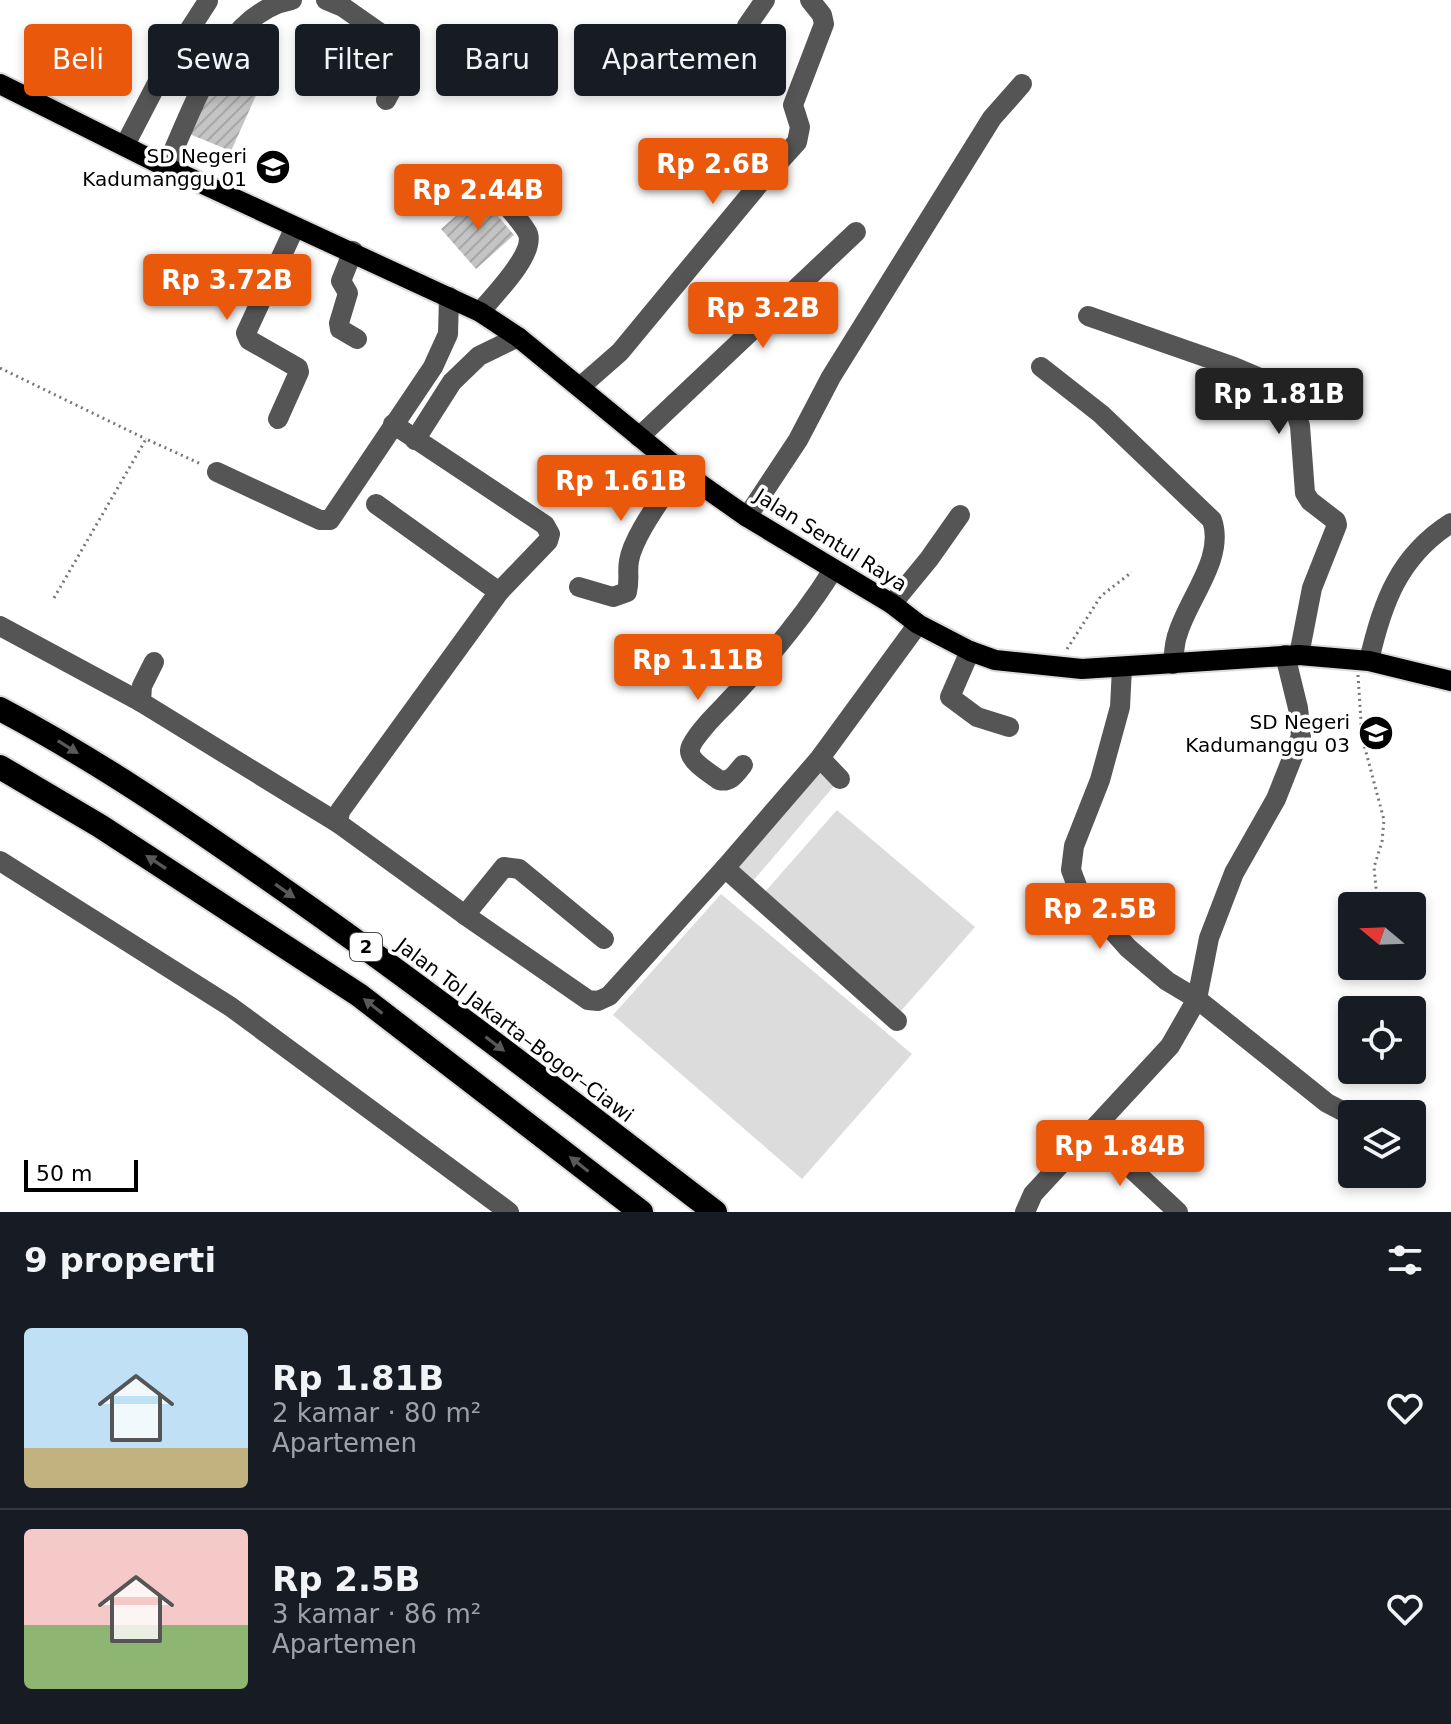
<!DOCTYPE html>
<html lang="id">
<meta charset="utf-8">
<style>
body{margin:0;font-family:"DejaVu Sans",sans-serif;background:#20242c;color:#f1f3f6;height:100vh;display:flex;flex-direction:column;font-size:30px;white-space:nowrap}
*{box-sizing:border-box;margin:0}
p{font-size:26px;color:#9ea1a6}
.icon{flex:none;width:44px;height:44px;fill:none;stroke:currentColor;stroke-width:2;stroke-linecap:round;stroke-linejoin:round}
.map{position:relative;height:1212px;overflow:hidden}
.side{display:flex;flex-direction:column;background:#171b24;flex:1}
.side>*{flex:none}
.top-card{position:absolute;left:24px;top:24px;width:800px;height:72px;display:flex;gap:16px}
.needle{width:52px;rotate:289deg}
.tools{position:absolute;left:1338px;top:892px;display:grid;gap:16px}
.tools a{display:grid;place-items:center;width:88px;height:88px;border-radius:8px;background:#171b24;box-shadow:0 4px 12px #0003;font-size:40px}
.scale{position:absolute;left:24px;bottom:20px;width:114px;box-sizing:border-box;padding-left:8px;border:4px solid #000;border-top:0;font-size:22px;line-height:28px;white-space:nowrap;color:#000;-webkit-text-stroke:6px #fff;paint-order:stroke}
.price{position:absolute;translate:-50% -68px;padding:0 18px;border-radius:8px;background:#ea580c;color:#fff;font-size:26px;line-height:52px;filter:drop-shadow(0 2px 4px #0008)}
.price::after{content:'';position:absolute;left:50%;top:48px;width:24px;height:18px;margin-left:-12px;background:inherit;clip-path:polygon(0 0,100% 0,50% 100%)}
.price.on{background:#222;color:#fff}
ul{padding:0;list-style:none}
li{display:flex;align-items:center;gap:24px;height:200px;padding:0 24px}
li+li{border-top:2px solid #363941}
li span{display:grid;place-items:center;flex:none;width:224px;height:160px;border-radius:8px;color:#555}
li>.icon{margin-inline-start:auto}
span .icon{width:96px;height:96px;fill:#fffc;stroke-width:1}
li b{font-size:34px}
h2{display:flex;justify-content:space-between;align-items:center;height:96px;padding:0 24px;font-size:34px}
.tag{padding:0 28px;border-radius:8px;background:#171b24;box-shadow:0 4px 12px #0003;font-size:28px;line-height:72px}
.tag.on{background:#ea580c;color:#fff}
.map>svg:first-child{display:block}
.grass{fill:#dcdcdc}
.building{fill:url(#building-hatch)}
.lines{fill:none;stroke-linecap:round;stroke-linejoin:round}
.major-casing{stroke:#dbdbdb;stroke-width:24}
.highway-casing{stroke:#dbdbdb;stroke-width:28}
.path{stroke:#777;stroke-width:3;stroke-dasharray:2 4;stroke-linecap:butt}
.minor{stroke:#555;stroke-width:20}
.major{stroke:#000;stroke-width:20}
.highway{stroke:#000;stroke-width:24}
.oneway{fill:#595959}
.labels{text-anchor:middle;stroke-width:7;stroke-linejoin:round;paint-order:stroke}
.shield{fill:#fff;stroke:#4c4c4c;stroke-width:2}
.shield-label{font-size:18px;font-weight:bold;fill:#000}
.poi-label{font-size:20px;fill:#000;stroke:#fff;text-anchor:end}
.street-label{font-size:20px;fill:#000;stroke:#fff}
</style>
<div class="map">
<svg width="1451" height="1212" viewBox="0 0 1451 1212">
<defs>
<pattern id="building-hatch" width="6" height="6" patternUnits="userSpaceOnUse" patternTransform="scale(2)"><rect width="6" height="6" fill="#c4c4c4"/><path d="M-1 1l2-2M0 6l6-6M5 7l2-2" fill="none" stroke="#a7a7a7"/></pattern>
</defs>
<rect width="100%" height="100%" fill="#fff"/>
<g class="grass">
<polygon points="820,758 840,779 747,888 725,868"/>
<polygon points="837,810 975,927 900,1012 764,893"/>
<polygon points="721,894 912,1054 802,1179 613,1015"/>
</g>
<g class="building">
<polygon points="221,61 263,80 231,151 187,133"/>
<polygon points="480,195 514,235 476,269 441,229"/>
</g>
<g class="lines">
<g class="major-casing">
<polyline id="major" points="0,84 166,167 480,312 518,337 680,470 747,517 892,604 918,624 970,651 995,660 1082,669 1299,655 1369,661 1451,681"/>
</g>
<g class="highway-casing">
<g id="highway">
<path d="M 0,709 C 97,760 187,822 277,885 C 426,989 570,1101 715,1212"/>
<polyline points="0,767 100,826 359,995 641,1212"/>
</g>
</g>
<g class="path">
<polyline points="0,368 146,439"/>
<polyline points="54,598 146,439 201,464"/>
<polyline points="1067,649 1101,596 1132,572"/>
<polyline points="1358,675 1362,737 1384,820 1382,842 1374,867 1377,899"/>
</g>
<g class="minor">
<path d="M 326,0 L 343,7 L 400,47 C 408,66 395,83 386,100"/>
<polyline points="747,26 765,0"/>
<polyline points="125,145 166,66 208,1"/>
<path d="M 166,167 C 193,110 222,13 292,0"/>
<polyline points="353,251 341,281 348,293 339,323 340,329 357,339"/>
<path d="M 480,312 C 493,296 535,255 528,234 C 524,223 493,191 484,180"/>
<polyline points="1088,316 1234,367 1272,383 1285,393 1294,406 1300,426 1305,493 1310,501 1336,521 1337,525 1312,588 1299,655"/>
<path d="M 1041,367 L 1101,414 L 1212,520 C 1225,558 1189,597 1178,633 C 1174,643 1174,654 1173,664"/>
<polyline points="580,387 620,352 759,184 797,142 800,127 793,105 824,24 822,15 810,0"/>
<polyline points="278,419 299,372 298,368 249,340 246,333 295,227"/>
<polyline points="393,424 545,525 550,534 548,541 499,592 340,811 338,823 465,915 588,1000 598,1001 609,996 725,868 820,758 918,624"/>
<polyline points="639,437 856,232"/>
<polyline points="415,440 452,382 479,356 518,337"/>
<polyline points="217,472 320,520 330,520 433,367 448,334 449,297"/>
<polyline points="376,504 499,592"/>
<polyline points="747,517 798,440 831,377 992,118 1022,84"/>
<path d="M 579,587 L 613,597 L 627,592 C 630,579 627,571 629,561 C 633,535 666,493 680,470"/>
<polyline points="892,604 929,559 960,515"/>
<polyline points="0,626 141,702"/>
<polyline points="970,651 950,697 977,717 1009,727"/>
<path d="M 1369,661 C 1382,603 1399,556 1451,523"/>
<polyline points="154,662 142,686 141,702 338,823"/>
<polyline points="1122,668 1120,707 1100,780 1074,846 1071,870 1080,894 1128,948 1167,981 1197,999 1327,1103 1352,1116"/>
<polyline points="820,758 840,779"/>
<path d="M 743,765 C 736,773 731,783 719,780 C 711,774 689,761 690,750 C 690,740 717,713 724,706 C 765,663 801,621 833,570"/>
<polyline points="0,861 231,1007 509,1212"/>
<polyline points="725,868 897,1021"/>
<polyline points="465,915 504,867 519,869 604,939"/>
<polyline points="1092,1132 1178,1212"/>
<polyline points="1025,1212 1033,1194 1170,1046 1197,999 1209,938 1234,873 1276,799 1301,736 1298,708 1285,655"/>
</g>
<use href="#major" class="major"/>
<use href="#highway" class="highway"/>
</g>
<defs><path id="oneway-solid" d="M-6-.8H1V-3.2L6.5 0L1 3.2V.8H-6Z" transform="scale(2)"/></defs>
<g class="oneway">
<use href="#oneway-solid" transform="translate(68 747) rotate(32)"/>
<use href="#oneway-solid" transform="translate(156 862) rotate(-147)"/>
<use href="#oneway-solid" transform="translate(285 891) rotate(35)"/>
<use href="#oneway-solid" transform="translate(373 1006) rotate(-142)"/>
<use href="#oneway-solid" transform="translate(495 1044) rotate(37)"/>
<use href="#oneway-solid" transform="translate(579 1164) rotate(-142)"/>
</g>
<defs>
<g id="school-disc" transform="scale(1.8)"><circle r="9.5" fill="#000" stroke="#fff"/><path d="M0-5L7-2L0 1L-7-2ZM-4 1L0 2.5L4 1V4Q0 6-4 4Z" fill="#fff"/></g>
</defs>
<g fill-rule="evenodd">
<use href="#school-disc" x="273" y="167"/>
<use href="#school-disc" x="1376" y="733"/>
</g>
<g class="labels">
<rect class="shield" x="350" y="933" width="32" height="28" rx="6"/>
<g class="shield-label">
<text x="366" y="953">2</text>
</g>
<g class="poi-label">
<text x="247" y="163">SD Negeri<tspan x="247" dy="23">Kadumanggu 01</tspan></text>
<text x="1350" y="729">SD Negeri<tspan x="1350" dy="23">Kadumanggu 03</tspan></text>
</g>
<g class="street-label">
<text transform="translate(831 540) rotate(32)" y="7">Jalan Sentul Raya</text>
<text transform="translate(515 1030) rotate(37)" y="7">Jalan Tol Jakarta–Bogor–Ciawi</text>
</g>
</g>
</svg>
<div class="tools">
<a><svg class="needle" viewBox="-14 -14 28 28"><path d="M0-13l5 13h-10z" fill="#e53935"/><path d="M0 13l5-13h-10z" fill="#9ea1a6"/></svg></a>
<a><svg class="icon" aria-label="locate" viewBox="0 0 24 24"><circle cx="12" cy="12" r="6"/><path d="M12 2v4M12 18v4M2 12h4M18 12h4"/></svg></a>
<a><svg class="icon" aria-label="layers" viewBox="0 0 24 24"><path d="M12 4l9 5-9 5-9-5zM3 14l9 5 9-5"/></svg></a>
</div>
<div class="scale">50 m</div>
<b class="price" style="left:713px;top:206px">Rp 2.6B</b>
<b class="price" style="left:478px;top:232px">Rp 2.44B</b>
<b class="price" style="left:227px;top:322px">Rp 3.72B</b>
<b class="price" style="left:763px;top:350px">Rp 3.2B</b>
<b class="price on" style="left:1279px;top:436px">Rp 1.81B</b>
<b class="price" style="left:621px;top:523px">Rp 1.61B</b>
<b class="price" style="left:698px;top:702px">Rp 1.11B</b>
<b class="price" style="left:1100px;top:951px">Rp 2.5B</b>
<b class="price" style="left:1120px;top:1188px">Rp 1.84B</b>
<div class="top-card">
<a class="tag on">Beli</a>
<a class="tag">Sewa</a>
<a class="tag">Filter</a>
<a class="tag">Baru</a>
<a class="tag">Apartemen</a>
</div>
</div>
<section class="side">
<h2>9 properti<svg class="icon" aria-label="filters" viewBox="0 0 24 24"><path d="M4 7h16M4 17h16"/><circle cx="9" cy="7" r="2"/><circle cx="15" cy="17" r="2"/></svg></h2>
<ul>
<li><span style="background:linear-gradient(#bfe0f5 75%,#c2b280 0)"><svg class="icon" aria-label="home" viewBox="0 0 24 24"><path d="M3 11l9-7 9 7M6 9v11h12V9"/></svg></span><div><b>Rp 1.81B</b><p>2 kamar · 80 m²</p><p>Apartemen</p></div><svg class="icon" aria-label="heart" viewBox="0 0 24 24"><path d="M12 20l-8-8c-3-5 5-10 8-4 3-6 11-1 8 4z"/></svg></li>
<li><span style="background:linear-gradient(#f6c9c9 60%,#8fb573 0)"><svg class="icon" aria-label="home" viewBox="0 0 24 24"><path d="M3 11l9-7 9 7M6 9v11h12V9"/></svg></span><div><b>Rp 2.5B</b><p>3 kamar · 86 m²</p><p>Apartemen</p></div><svg class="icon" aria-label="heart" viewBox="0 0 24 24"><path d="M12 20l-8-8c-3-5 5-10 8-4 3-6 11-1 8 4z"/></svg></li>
</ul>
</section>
